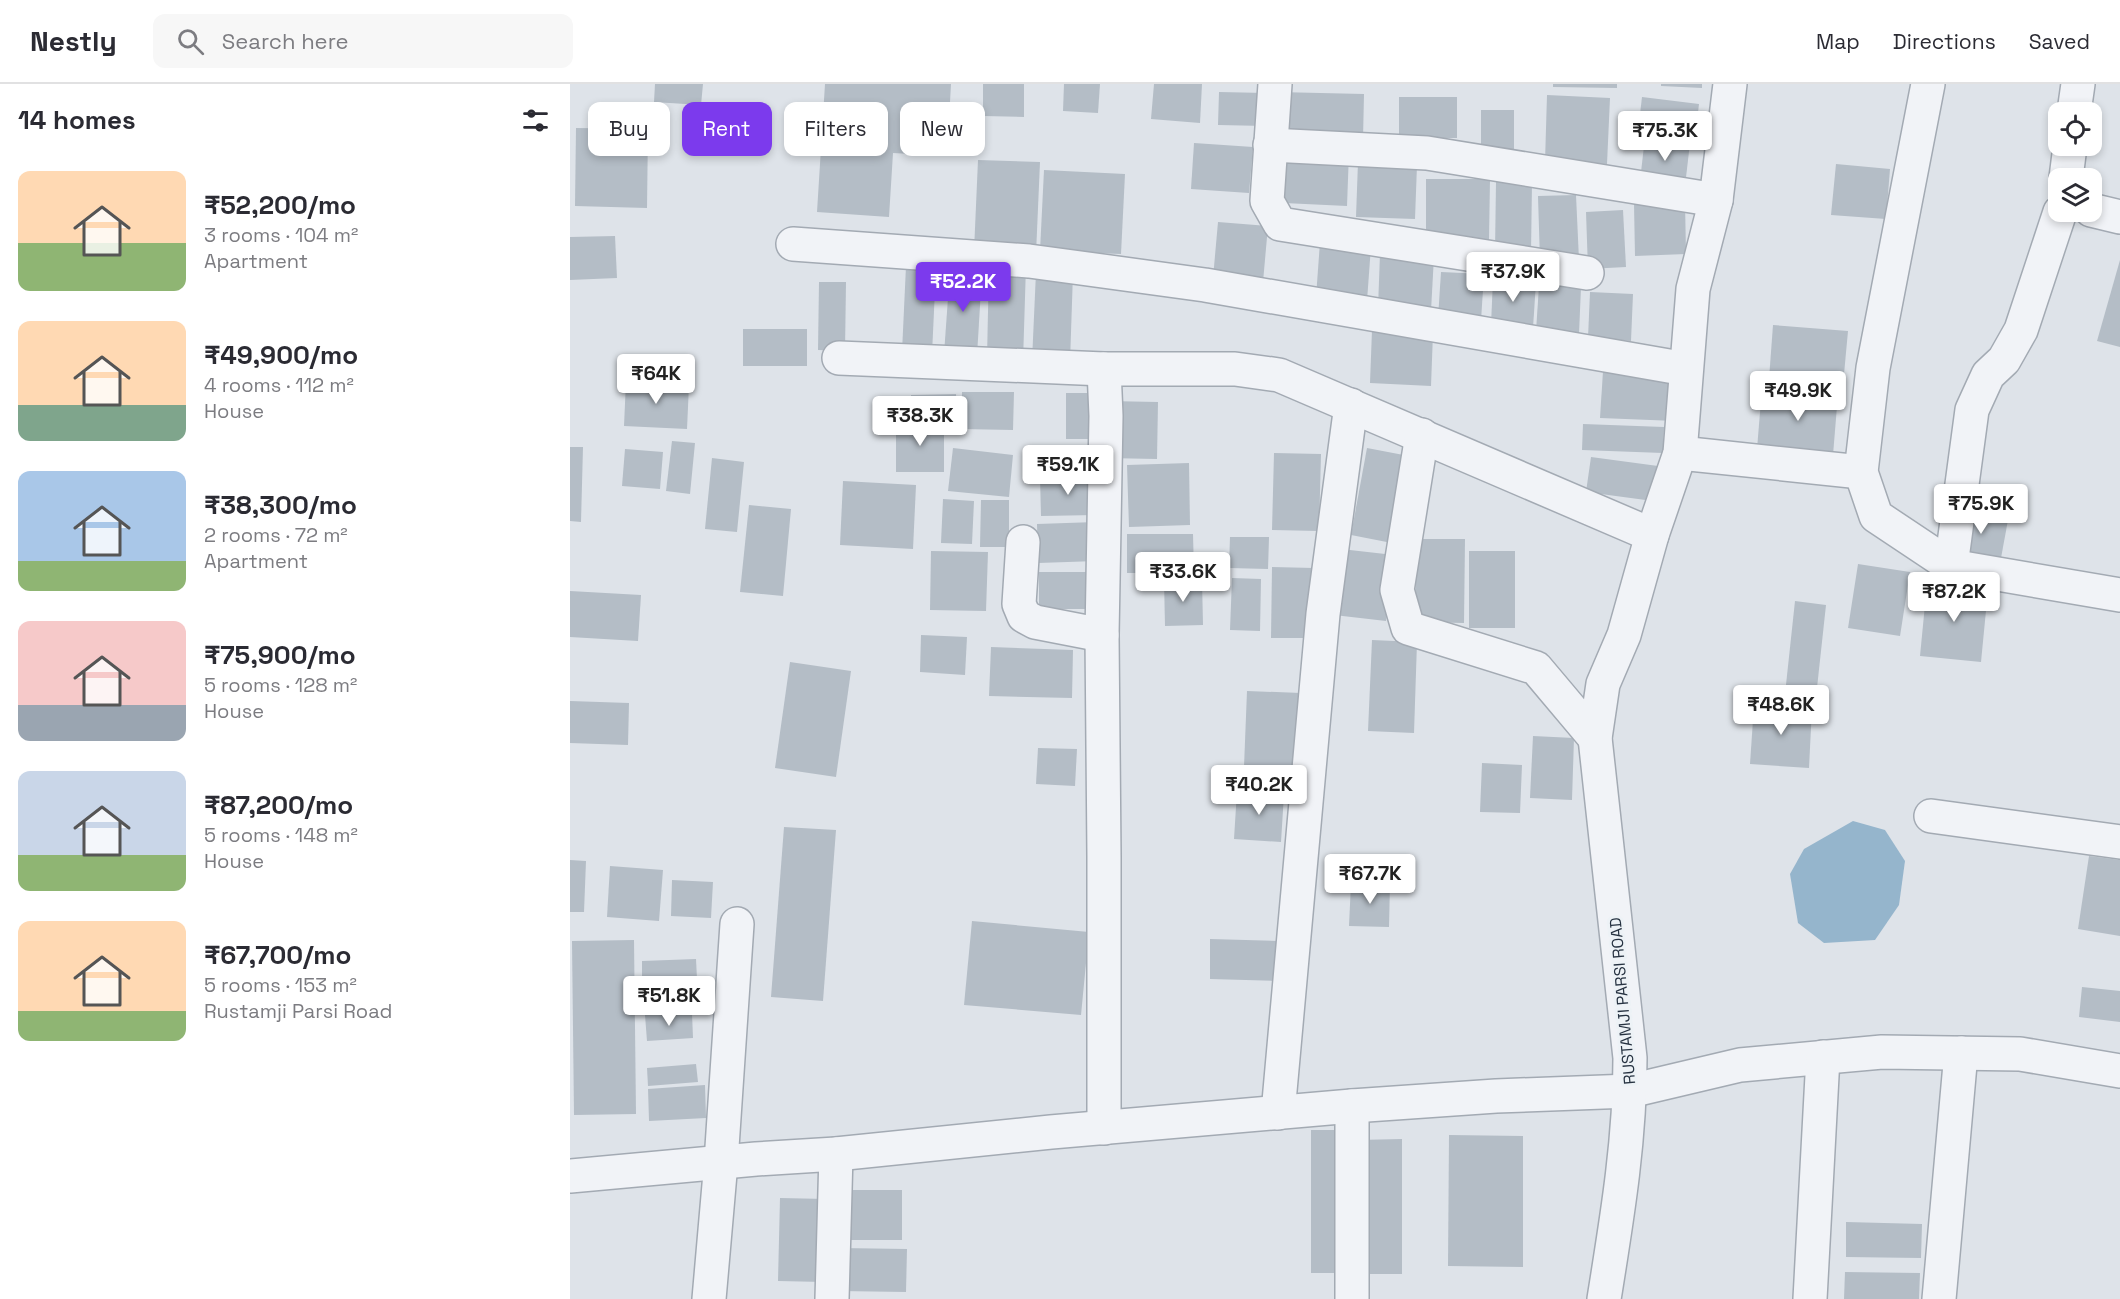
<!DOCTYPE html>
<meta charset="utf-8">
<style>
body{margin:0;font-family:"Space Grotesk",sans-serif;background:#f7f7f7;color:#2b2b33;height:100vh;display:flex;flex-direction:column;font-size:22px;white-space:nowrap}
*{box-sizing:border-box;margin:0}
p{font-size:20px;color:#7c7c81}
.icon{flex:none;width:33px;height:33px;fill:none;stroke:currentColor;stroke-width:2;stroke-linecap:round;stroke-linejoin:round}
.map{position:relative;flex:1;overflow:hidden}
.side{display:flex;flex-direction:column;background:#fff;width:570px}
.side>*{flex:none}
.hud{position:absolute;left:18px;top:18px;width:570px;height:54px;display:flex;gap:12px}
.controls{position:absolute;left:1478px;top:18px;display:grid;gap:12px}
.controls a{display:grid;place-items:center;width:54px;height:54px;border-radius:12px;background:#fff;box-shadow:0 3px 9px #0003;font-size:30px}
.price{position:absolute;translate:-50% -51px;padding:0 14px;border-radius:6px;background:#fff;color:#222;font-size:20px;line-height:39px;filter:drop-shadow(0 2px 3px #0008)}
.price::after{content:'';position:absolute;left:50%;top:36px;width:18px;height:14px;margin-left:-9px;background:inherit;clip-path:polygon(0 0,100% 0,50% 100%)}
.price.current{background:#7c3aed;color:#fff}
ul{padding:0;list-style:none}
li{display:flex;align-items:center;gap:18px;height:150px;padding:0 18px}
li span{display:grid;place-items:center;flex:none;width:168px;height:120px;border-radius:12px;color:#555}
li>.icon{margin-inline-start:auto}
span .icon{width:72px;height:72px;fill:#fffc;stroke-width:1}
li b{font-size:26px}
h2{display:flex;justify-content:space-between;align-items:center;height:72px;padding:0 18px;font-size:26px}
.chip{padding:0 21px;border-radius:12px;background:#fff;box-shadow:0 3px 9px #0003;font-size:21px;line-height:54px}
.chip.current{background:#7c3aed;color:#fff}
header{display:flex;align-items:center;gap:36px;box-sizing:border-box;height:84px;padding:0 30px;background:#fff;border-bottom:2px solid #e1e1e2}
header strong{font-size:28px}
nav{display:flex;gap:33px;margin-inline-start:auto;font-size:21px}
.search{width:420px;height:54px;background:#f7f7f7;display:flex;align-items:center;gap:15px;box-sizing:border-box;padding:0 21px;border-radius:12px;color:#7c7c81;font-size:22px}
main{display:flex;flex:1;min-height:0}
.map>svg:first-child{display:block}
.water{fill:#95b5cc}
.building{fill:#b4bdc6}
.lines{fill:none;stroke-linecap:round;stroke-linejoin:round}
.street-casing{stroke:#a3aab3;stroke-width:36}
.street{stroke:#f1f3f7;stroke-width:33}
.labels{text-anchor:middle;stroke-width:6;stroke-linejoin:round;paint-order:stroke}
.street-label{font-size:16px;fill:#263241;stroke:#edf2f6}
</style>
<header>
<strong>Nestly</strong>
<div class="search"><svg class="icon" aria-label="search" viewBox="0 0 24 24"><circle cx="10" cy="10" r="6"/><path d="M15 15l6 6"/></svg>Search here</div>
<nav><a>Map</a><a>Directions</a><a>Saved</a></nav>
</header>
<main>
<section class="side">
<h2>14 homes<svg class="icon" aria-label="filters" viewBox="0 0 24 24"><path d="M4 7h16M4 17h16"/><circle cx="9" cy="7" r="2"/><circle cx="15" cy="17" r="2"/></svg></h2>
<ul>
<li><span style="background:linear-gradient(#ffd9b3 60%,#8fb573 0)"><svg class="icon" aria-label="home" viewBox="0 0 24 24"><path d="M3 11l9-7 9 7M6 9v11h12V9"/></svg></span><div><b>₹52,200/mo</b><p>3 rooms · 104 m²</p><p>Apartment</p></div></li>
<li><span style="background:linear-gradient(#ffd9b3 70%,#7fa58c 0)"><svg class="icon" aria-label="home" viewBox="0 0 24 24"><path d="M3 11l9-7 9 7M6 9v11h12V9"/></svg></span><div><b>₹49,900/mo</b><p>4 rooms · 112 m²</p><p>House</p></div></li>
<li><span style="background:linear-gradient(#a9c7e8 75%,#8fb573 0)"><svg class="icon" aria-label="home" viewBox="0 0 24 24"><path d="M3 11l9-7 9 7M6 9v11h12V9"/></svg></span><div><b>₹38,300/mo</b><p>2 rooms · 72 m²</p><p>Apartment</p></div></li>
<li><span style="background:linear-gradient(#f6c9c9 70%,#9aa5b1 0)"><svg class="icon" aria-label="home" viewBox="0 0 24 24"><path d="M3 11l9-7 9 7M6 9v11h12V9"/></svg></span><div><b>₹75,900/mo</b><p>5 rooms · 128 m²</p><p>House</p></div></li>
<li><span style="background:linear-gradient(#c9d6e8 70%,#8fb573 0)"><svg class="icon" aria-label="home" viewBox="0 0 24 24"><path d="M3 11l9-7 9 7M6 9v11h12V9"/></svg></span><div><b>₹87,200/mo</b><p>5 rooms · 148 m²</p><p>House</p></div></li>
<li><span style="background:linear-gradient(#ffd9b3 75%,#8fb573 0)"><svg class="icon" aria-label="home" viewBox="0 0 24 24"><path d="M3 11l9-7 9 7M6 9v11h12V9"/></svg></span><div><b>₹67,700/mo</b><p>5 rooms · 153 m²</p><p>Rustamji Parsi Road</p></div></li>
</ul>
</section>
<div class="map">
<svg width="1550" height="1215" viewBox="0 0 1550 1215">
<rect width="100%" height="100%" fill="#dee3e9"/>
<polygon class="water" points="1283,737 1315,746 1335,777 1329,821 1305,856 1254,859 1228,839 1220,790 1234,765"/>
<g class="building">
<polygon points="85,0 133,0 131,21 84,18"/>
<polygon points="255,0 381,0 377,72 323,69 319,133 247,128"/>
<polygon points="413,0 454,0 454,33 413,32"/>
<polygon points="494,0 530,0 528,29 493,27"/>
<polygon points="584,0 632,0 630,39 581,35"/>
<polygon points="983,0 1047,0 1047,4 983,3"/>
<polygon points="1091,0 1132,0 1132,4 1091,2"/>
<polygon points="649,8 696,9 696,42 648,41"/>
<polygon points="707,8 794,10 793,55 705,53"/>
<polygon points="977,11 1040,14 1037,80 975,78"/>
<rect x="829" y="13" width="58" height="41"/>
<polygon points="1072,13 1129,20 1125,54 1068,47"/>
<rect x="911" y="26" width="33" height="48"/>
<polygon points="6,44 78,45 77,124 5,122"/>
<polygon points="1075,53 1120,59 1115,102 1070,97"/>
<polygon points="624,59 683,63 679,109 621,105"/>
<polygon points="717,65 779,68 777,122 714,119"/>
<polygon points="408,76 470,78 466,170 404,167"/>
<polygon points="788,78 847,81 845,135 786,133"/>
<polygon points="1266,80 1320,85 1316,135 1261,131"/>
<polygon points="474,86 555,90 551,170 470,167"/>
<polygon points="856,95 920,95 919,155 856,154"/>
<polygon points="926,98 962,98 961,169 925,168"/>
<polygon points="1006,111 1009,176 970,177 968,112"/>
<polygon points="1115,118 1116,170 1065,172 1064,120"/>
<polygon points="1053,126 1056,183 1018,185 1016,128"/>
<polygon points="648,138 698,142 693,198 643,194"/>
<polygon points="45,152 47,194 0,196 0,153"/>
<polygon points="750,158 801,162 797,217 746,213"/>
<polygon points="810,170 864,172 861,227 808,224"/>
<polygon points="1550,176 1550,263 1527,257"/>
<polygon points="419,180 456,181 453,277 417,275"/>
<polygon points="336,182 366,184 362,270 332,268"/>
<polygon points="380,186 412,188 407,272 374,270"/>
<polygon points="466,188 503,189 500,278 462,277"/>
<polygon points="871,188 914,190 911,237 868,234"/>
<polygon points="923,195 966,198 963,244 921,241"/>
<polygon points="249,198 276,198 275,267 248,266"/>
<polygon points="969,201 1011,203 1009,250 966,248"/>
<polygon points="1020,208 1063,210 1061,257 1018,254"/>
<polygon points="1203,241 1278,247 1273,301 1199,295"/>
<rect x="173" y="245" width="64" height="37"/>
<polygon points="802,246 863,249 861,302 800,299"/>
<polygon points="1033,287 1108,290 1106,337 1030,334"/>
<polygon points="56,297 119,301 117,345 54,342"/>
<polygon points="1192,304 1268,310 1263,371 1187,365"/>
<polygon points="392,308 444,308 443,346 391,345"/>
<rect x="496" y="309" width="25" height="46"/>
<polygon points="386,310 387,332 341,333 341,311"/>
<polygon points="537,317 588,318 587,375 536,374"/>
<rect x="326" y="338" width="48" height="50"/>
<polygon points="1013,340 1094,343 1093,369 1012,366"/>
<polygon points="102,357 125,359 120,410 96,407"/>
<polygon points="0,363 13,363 11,438 0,437"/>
<polygon points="383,364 443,371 439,413 378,407"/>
<polygon points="797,364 844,373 827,460 781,451"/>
<polygon points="55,365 93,368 90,405 52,402"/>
<polygon points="704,369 751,370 749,447 702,446"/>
<polygon points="1021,373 1088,382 1083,417 1016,408"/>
<polygon points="142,374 174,378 167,448 135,445"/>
<polygon points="619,379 620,441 559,443 557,381"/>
<polygon points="470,393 525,393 526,431 471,432"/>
<polygon points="273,397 346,401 343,465 270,461"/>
<polygon points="373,415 404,417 402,460 371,459"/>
<polygon points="411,416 439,416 439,463 410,463"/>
<polygon points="179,421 221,425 213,512 170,508"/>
<polygon points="1392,428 1438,436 1431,474 1385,467"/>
<polygon points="526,438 527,477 468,479 467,440"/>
<polygon points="557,450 623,450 624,489 557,489"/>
<polygon points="660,453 699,453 698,485 659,484"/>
<polygon points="846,455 895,455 894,539 845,538"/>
<polygon points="771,465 824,471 816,537 764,531"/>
<polygon points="361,467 418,468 416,527 360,526"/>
<rect x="899" y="467" width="46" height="77"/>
<polygon points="1288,480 1340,488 1330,552 1278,544"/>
<polygon points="702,483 744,484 742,554 701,554"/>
<polygon points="469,488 526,488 527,525 469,525"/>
<polygon points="662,494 691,495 690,547 660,546"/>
<polygon points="594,496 632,496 633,541 595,542"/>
<polygon points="1357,500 1418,506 1411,578 1350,572"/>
<polygon points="0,507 71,511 68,557 0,553"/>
<polygon points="1225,517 1256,521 1246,613 1215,610"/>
<polygon points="351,551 397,553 395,591 350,588"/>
<polygon points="802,556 847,558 844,649 798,647"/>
<polygon points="421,563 503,566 502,614 419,612"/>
<polygon points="220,578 281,587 266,693 205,684"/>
<polygon points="677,607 731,609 728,685 674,683"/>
<polygon points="0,617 59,619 58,661 0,659"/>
<polygon points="1184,621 1242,624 1239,684 1180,680"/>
<polygon points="963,652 1004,654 1002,716 960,714"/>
<polygon points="468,664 507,665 505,702 466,700"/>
<polygon points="912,679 952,681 950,729 910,728"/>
<polygon points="667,707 714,710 711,758 664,755"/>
<polygon points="214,743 266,746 253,917 201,913"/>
<polygon points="1519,772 1550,776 1550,852 1508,845"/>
<polygon points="0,776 16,777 14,828 0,828"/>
<polygon points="40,782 93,786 89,837 37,833"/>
<polygon points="102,796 143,798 141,834 101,832"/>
<polygon points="781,799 820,799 819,843 779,842"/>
<polygon points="402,837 519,848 511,931 394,921"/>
<polygon points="640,855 710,857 708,897 640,895"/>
<polygon points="64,856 66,1030 4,1031 2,857"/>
<polygon points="126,875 127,895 72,897 72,877"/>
<polygon points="126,900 128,924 77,926 75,902"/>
<polygon points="1512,903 1550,907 1550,938 1509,933"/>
<polygon points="122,929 123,954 77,957 75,931"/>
<polygon points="126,980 128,998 78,1002 77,984"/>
<polygon points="135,1001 136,1034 79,1037 78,1005"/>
<rect x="741" y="1046" width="34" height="143"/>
<polygon points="879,1051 953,1052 953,1183 878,1182"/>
<polygon points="832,1055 832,1190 788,1190 787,1056"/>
<rect x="276" y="1106" width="56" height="50"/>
<polygon points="210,1114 256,1115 254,1198 208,1197"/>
<polygon points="1276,1138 1352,1140 1351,1174 1276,1173"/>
<polygon points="270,1164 337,1165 336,1208 269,1207"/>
<polygon points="1275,1188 1350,1189 1349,1215 1274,1215"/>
</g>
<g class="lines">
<g class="street-casing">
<g id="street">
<polyline points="705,0 697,117 710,140 1017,189"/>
<polyline points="1358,0 1303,284 1291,388 1306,432 1381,482 1550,511"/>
<polyline points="1504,28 1508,0"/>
<polyline points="700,61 857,69 1146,116"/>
<polyline points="1496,94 1500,62"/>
<polyline points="1521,126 1550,133"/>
<polyline points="223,160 459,177 635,201 1116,285"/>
<polyline points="269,274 534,285 665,285 709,291 1082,451"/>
<polyline points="852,351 827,506 838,544 966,584 1025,654"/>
<polyline points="1110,369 1291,388"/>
<polyline points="453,458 449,520 454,532 465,538 532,551"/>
<polyline points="1381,482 1402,326 1418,291 1434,276 1451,246 1490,128"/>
<polyline points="1361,732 1550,758"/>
<polyline points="782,1022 782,1215"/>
<polyline points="708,1029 753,530 781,321"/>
<polyline points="534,1044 534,773 532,551 536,332 534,285"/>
<polyline points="0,1092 186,1075 266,1070 481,1048 782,1022 926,1012 1060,1007 1170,981 1312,968 1450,970 1550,987"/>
<polyline points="139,1215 151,1078 167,840"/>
<polyline points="262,1215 266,1070"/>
<path d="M 1034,1215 C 1047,1134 1060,1057 1060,974 L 1025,654 L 1033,600 L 1054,551 L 1082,451 L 1110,369 L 1123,205 L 1146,116 L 1160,0"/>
<polyline points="1240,1215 1253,973"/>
<polyline points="1369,1215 1391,969"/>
</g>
</g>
<use href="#street" class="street"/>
</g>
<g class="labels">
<g class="street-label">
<text transform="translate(1052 917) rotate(-95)" y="6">RUSTAMJI PARSI ROAD</text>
</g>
</g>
</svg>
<div class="controls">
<a><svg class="icon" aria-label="locate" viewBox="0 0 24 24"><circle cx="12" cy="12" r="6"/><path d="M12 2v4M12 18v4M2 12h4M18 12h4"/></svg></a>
<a><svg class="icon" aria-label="layers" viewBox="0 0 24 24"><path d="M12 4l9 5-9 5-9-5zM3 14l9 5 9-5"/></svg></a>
</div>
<b class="price" style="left:1095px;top:78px">₹75.3K</b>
<b class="price" style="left:943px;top:219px">₹37.9K</b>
<b class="price current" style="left:393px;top:229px">₹52.2K</b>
<b class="price" style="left:86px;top:321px">₹64K</b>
<b class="price" style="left:1228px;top:338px">₹49.9K</b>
<b class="price" style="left:350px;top:363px">₹38.3K</b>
<b class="price" style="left:498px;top:412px">₹59.1K</b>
<b class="price" style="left:1411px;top:451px">₹75.9K</b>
<b class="price" style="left:613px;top:519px">₹33.6K</b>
<b class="price" style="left:1384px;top:539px">₹87.2K</b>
<b class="price" style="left:1211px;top:652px">₹48.6K</b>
<b class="price" style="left:689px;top:732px">₹40.2K</b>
<b class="price" style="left:800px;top:821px">₹67.7K</b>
<b class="price" style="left:99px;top:943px">₹51.8K</b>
<div class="hud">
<a class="chip">Buy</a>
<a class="chip current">Rent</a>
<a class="chip">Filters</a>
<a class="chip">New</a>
</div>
</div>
</main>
